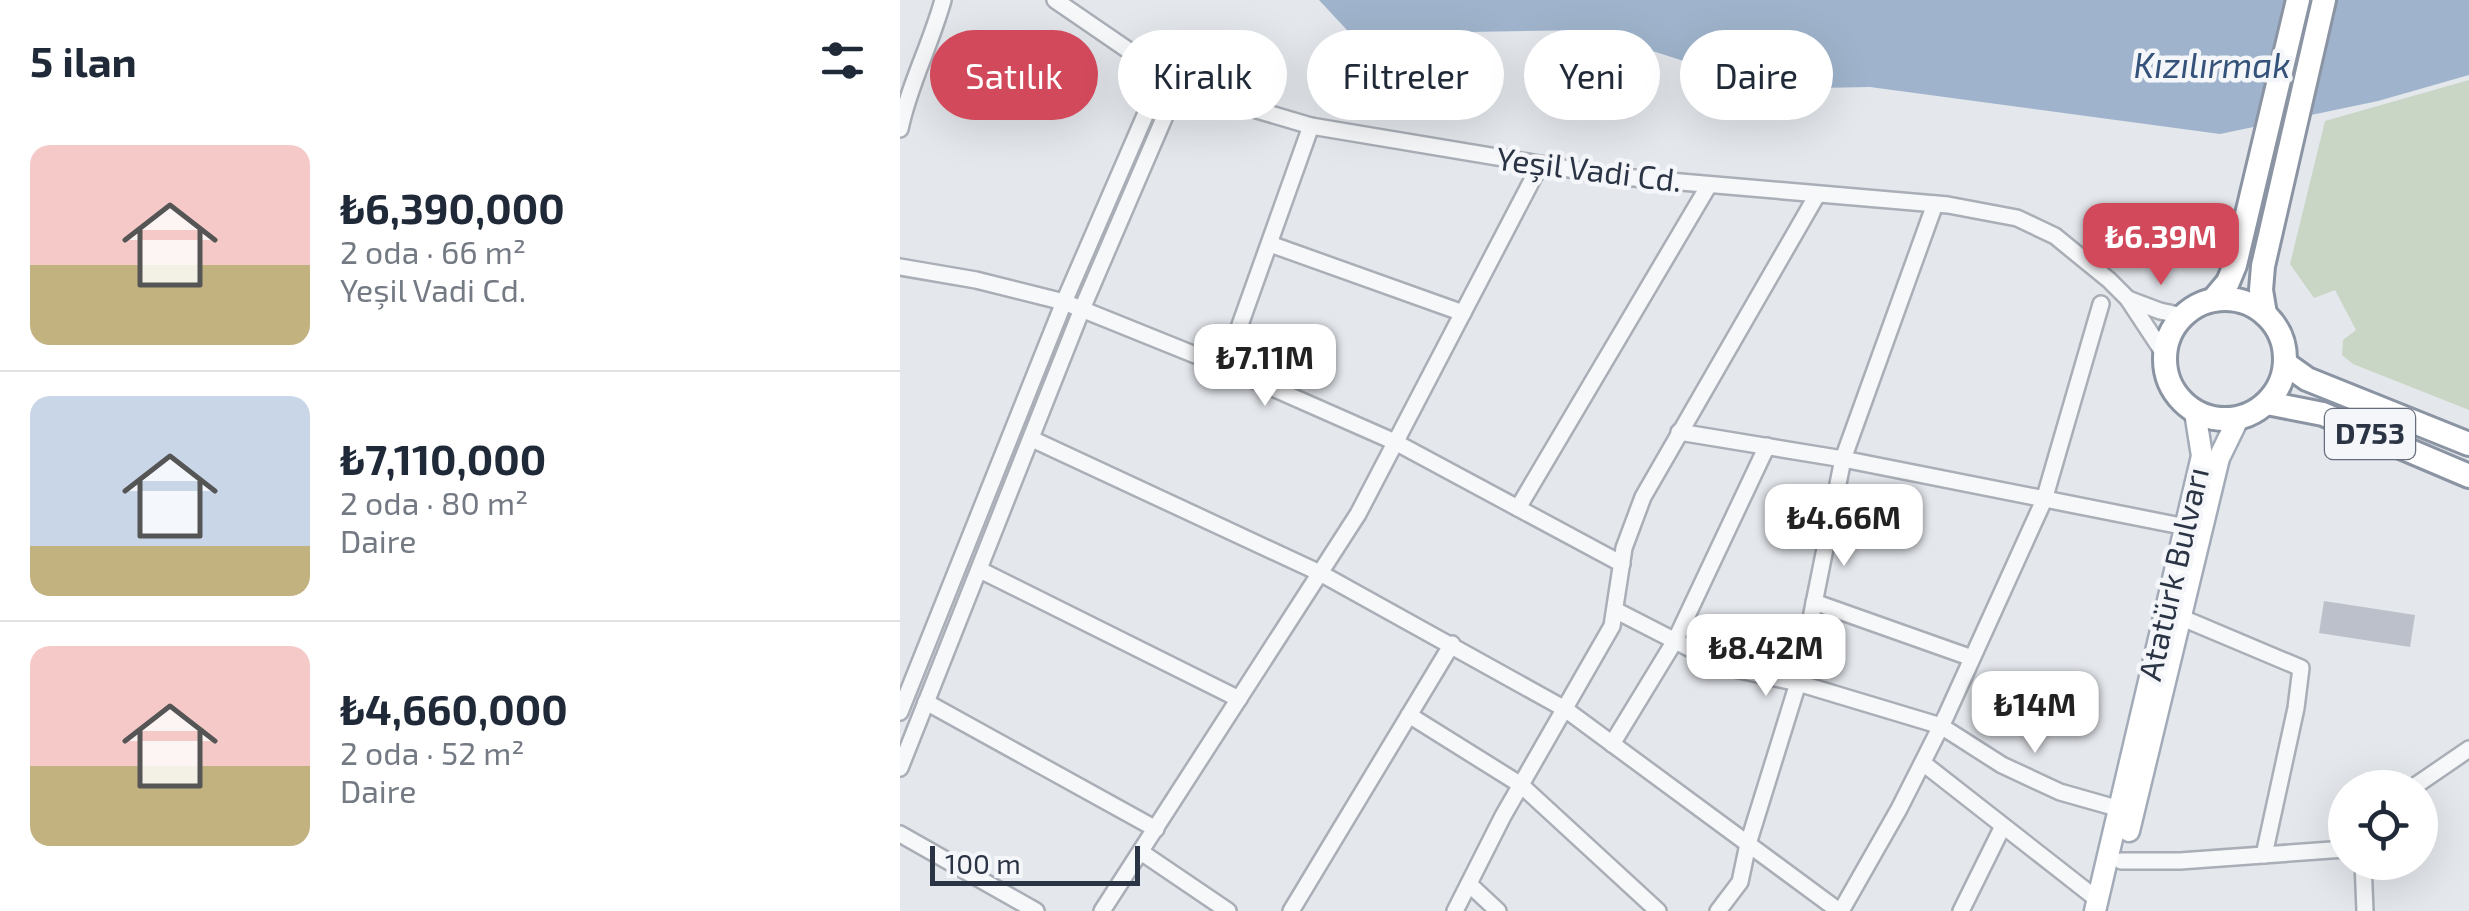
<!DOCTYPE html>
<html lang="tr">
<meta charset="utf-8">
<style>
body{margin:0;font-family:"Exo 2",sans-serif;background:#f6f6f7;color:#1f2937;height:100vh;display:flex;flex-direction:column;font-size:38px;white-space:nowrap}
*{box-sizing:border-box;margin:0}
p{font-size:32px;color:#747a83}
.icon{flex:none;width:55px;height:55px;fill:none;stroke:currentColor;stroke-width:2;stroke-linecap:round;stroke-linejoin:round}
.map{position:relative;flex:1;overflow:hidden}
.side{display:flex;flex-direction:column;background:#fff;width:900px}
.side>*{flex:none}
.top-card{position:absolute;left:30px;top:30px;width:950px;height:90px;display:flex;gap:20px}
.tools{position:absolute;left:1428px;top:770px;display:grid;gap:20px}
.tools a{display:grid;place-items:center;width:110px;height:110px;border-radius:50%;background:#fff;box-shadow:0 10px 40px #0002;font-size:50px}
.scale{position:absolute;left:30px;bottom:25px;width:210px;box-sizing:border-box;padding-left:10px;border:5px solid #2b3445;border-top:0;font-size:28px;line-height:35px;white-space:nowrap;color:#2b3445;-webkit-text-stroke:8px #f4f6f9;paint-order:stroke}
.price{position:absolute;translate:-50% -85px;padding:0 22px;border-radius:20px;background:#fff;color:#222;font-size:32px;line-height:65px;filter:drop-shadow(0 2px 5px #0008)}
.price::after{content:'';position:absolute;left:50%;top:60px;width:30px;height:22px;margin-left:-15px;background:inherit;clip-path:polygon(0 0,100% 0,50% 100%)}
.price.active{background:#d1495b;color:#fff}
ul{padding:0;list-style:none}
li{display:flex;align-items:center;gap:30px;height:250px;padding:0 30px}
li+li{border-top:2px solid #e0e1e3}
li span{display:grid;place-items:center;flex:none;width:280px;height:200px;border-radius:20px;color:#555}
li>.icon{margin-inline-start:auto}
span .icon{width:120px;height:120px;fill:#fffc;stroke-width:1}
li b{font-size:42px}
h2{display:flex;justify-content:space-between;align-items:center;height:120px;padding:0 30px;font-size:42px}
.chip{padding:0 35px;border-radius:45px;background:#fff;box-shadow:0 10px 40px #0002;font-size:35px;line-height:90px}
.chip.active{background:#d1495b;color:#fff}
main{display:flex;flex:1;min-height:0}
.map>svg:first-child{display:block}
.green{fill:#c9d6c5}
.water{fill:#9fb4cc}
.building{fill:#bbc0ca}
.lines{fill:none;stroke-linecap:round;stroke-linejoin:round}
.minor-casing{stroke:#a9aeb7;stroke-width:20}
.major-casing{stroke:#a3abb8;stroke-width:25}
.highway-casing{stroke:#8b94a3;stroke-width:28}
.minor{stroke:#f7f8fa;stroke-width:15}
.major{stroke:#fff;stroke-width:20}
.highway{stroke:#fff;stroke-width:22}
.labels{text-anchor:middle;stroke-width:9;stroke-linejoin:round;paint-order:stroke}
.shield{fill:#f4f6f9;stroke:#676e7b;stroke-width:2.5}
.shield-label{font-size:30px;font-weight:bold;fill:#2b3445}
.street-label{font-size:32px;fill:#2b3445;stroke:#f4f6f9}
.water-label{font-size:35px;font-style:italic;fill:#34527a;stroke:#f4f6f9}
</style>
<main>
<section class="side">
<h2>5 ilan<svg class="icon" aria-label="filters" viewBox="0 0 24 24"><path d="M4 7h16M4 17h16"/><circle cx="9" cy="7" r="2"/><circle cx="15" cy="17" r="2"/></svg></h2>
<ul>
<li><span style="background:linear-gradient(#f6c9c9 60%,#c2b280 0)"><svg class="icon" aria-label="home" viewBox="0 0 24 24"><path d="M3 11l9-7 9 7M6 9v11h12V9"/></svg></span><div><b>₺6,390,000</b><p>2 oda · 66 m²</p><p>Yeşil Vadi Cd.</p></div></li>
<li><span style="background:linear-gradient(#c9d6e8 75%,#c2b280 0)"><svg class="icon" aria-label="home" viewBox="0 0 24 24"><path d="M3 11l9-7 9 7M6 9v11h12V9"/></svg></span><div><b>₺7,110,000</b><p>2 oda · 80 m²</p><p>Daire</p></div></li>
<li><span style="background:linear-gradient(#f6c9c9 60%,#c2b280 0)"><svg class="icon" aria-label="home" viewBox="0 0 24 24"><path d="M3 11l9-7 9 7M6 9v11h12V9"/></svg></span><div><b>₺4,660,000</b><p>2 oda · 52 m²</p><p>Daire</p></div></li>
</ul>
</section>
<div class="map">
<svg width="1569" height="911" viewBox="0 0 1569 911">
<rect width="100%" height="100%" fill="#e4e7ec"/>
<polygon class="green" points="1569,80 1569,410 1453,364 1442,355 1443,340 1456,330 1435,290 1414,298 1390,264 1425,121"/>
<polygon class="water" points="419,0 1569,0 1569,75 1478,101 1320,134 970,87 871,89 687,30 568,32 459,43"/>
<polygon class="building" points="1424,601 1515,615 1510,647 1419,633"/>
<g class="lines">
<g class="minor-casing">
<g id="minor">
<polyline points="155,0 263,74 333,103 411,126 711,176 1048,205 1117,218 1155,236 1209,280 1228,299 1265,355"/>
<path d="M 0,129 C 9,85 31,44 43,0"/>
<polyline points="370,244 563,313"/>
<polyline points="0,267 76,280 164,302 325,367 495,442 722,564"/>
<polyline points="1228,299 1260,311 1283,316"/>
<polyline points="325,367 411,126"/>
<polyline points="779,432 943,459 1286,527"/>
<polyline points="132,439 420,573 665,709 939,911"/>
<polyline points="618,508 809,185"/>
<polyline points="80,570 339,699"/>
<polyline points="914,602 1072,658"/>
<polyline points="715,610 826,667 898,683 1041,726 1102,765 1160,792 1220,809"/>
<polyline points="1280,617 1401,668 1396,708 1364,855"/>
<polyline points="26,702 256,829"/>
<polyline points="0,712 164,302 263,74"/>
<polyline points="509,715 621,785 758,911"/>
<polyline points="712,744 776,639 867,446"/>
<polyline points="1023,763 1198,900"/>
<polyline points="0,768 182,309 280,81"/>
<polyline points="1512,788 1569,749"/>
<polyline points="0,834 136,911"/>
<polyline points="241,852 328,911"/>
<polyline points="1221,861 1280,861 1445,849"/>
<polyline points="1463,862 1465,911"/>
<polyline points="569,884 598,911"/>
<polyline points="202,911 458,514 640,165"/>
<polyline points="391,911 552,644"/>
<polyline points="555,911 603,816 712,626 724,548 743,497 917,195"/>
<polyline points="818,911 840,882 848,844 898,683 943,459 1035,204"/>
<polyline points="941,911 999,809 1046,716 1144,500 1201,304"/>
<polyline points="1061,911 1103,826"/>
</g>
</g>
<g class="major-casing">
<g id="major">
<polyline points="1229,831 1319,458 1338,419"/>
<polyline points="1195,911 1302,456 1295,412"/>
</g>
</g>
<g class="highway-casing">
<g id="highway">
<circle cx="1325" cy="359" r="60"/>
<polyline points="1313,300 1328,282 1335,265 1398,0"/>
<polyline points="1365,314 1361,290 1363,266 1424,0"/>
<polyline points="1386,364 1407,379 1569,444"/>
<polyline points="1367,403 1423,414 1569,476"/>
</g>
</g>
<use href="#minor" class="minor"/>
<use href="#major" class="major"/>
<use href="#highway" class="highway"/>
</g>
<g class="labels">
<rect class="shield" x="1425" y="409" width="90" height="50" rx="8"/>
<g class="shield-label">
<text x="1470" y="444">D753</text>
</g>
<g class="street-label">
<text transform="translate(689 170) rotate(7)" y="11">Yeşil Vadi Cd.</text>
<text transform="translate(1274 574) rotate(-77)" y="11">Atatürk Bulvarı</text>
</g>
<g class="water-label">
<text x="1312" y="78">Kızılırmak</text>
</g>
</g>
</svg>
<div class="tools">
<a><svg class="icon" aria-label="locate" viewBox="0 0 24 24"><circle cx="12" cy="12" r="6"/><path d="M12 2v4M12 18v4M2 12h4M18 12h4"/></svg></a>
</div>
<div class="scale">100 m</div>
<b class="price active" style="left:1261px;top:288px">₺6.39M</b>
<b class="price" style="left:365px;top:409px">₺7.11M</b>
<b class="price" style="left:944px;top:569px">₺4.66M</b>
<b class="price" style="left:866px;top:699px">₺8.42M</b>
<b class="price" style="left:1135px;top:756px">₺14M</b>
<div class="top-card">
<a class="chip active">Satılık</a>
<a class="chip">Kiralık</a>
<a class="chip">Filtreler</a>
<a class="chip">Yeni</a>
<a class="chip">Daire</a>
</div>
</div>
</main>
